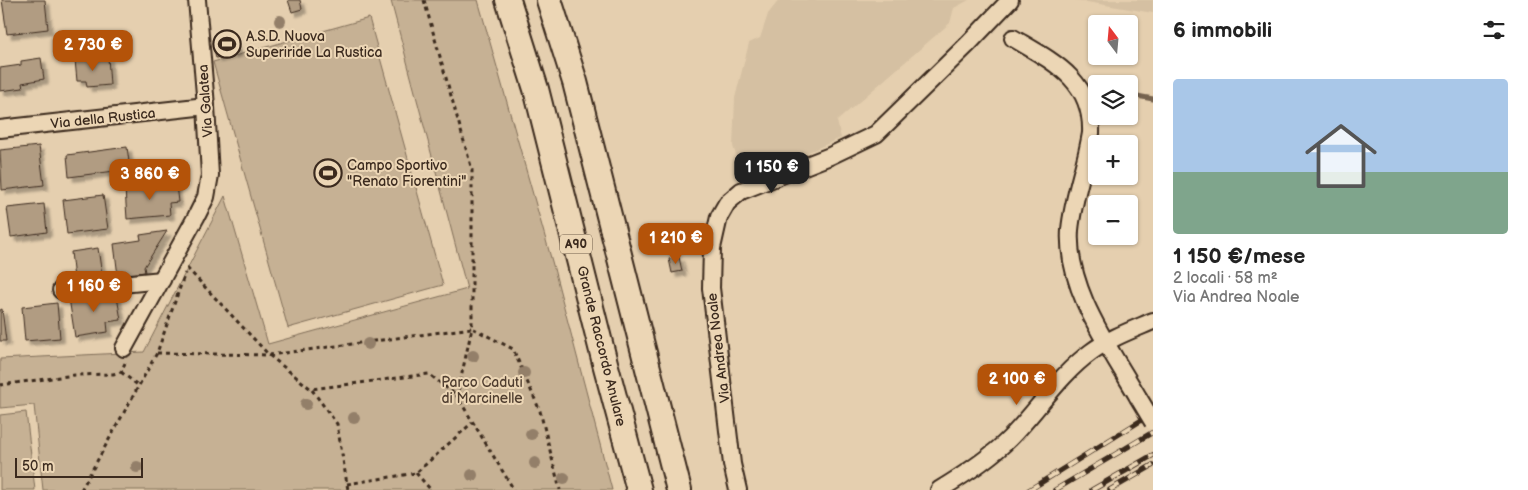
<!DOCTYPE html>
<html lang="it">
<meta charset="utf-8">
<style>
body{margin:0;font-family:"Balsamiq Sans",sans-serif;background:#f2f2f2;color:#222;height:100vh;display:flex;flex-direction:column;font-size:19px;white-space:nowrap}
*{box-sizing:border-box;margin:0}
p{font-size:16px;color:#767676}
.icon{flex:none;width:28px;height:28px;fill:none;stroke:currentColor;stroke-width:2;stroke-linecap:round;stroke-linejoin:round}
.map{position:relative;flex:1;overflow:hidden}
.sheet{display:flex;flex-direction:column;background:#fff;width:375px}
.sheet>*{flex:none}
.needle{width:32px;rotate:344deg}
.buttons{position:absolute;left:1088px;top:15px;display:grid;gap:10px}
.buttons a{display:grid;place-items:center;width:50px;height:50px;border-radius:5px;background:#fff;box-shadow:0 1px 4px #0004;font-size:25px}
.scale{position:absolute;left:15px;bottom:12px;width:128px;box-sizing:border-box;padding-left:5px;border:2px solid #3b2a1e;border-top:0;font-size:14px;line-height:18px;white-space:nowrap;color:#3b2a1e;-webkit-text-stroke:4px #ecd6b5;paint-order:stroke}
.price{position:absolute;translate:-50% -42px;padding:0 11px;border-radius:10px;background:#b45309;color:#fff;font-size:16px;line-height:32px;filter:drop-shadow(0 1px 2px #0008)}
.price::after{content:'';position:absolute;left:50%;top:30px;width:15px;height:11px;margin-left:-8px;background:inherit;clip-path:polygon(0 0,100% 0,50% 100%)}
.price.active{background:#222;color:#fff}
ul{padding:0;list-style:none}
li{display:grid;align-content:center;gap:10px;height:265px;padding:0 20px}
li span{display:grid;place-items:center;height:155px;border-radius:5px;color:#555}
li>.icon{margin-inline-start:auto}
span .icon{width:90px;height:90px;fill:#fffc;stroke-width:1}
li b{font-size:21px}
h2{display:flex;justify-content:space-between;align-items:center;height:60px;padding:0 20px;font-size:21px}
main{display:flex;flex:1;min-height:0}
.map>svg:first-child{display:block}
.built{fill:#d5c0a2}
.green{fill:#c6b194;stroke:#806e59}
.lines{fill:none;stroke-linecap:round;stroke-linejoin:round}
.stream{stroke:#766350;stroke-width:5}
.building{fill:#b19c82;stroke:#3b2a1e;filter:url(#shadow)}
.minor-casing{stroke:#3b2a1e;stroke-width:20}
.highway-casing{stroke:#3b2a1e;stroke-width:28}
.path{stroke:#3b2a1e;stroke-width:3;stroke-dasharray:4 4;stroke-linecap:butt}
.minor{stroke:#ecd6b5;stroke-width:16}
.highway{stroke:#ecd6b5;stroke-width:24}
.rail-casing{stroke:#3b2a1e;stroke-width:5.5}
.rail{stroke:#ecd6b5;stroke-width:4;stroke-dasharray:11;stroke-linecap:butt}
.minor-bridge-casing{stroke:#3b2a1e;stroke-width:20;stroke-linecap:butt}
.minor-bridge{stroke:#ecd6b5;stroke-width:16}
.tree{fill:#937f69}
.labels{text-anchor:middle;stroke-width:4;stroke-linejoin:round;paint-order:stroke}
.shield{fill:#ecd6b5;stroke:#705e4b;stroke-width:1}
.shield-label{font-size:12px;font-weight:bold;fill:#3b2a1e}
.poi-label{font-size:14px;fill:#3b2a1e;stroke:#ecd6b5;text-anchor:start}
.street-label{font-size:14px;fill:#3b2a1e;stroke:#ecd6b5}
.park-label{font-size:14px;fill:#503e30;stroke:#ecd6b5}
</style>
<main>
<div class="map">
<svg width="1153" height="490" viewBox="0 0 1153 490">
<defs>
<filter id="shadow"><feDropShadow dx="4.5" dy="4.5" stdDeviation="1" flood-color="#0004"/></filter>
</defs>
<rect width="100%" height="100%" fill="#e5cfaf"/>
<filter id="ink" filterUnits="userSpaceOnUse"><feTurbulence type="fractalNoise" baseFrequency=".02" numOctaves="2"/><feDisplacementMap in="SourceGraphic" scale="10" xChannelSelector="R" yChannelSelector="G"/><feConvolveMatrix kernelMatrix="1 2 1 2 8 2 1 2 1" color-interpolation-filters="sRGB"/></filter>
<g filter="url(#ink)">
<g class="built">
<polygon points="779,0 969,0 954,8 950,23 837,121 841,138 744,180 733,146 735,98 749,43 760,38 768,14"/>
<polygon points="1075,0 1153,0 1153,13"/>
</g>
<g class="green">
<polygon points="397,0 478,0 553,265 612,490 43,490 34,405 0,408 0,359 144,352 225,196 268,344 467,289 391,1"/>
<polygon points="369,18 443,285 288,328 213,62"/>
<polygon points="26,412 35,490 0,490 0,415"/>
</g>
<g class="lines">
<polyline class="stream" points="1132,95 1153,99"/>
</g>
<g class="building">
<polygon points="2,0 45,0 48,29 7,34"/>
<polygon points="288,0 300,0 302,9 292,12"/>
<polygon points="233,34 238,52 216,58 213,48 219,46 217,39"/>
<polygon points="108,57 110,85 87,87 86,81 77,81 75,60"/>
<polygon points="41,58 44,79 22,83 23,88 0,91 0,68 21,65 21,61"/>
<polygon points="39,146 44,185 2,190 0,150"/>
<polygon points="127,147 130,169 69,177 67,155"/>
<polygon points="176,185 178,202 169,203 170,215 127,219 125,189"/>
<polygon points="103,195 108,229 67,234 63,200"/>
<polygon points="44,204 47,232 11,237 7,208"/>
<polygon points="167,231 144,267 145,272 118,276 114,244 141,240 140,235"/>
<polygon points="98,248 102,276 74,279 71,252"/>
<polygon points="679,257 682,271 672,273 669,259"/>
<polygon points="116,291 121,320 107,322 108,332 75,337 69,298"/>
<polygon points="57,303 60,338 25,341 22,307"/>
<polygon points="2,309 6,341 0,341 0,310"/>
</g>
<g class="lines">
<g class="minor-casing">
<g id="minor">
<path d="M 1013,38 C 1052,61 1093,80 1091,133 C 1086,165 1073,197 1070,230 C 1066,289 1110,348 1138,397"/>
<polyline points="0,129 206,106"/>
<polyline points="61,290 162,280"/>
<polyline points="124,348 196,217 206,197 210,175 206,106 197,0"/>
<polyline points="738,490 732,464 711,288 712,248 719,217 727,203 741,191 830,156 876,134 968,44 1010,0"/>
<path d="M 939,490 C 964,475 989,459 1010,438 C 1038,410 1059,375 1091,352 C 1110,338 1132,330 1153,321"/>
</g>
</g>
<g class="highway-casing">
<g id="highway">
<polyline points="508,0 536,89 605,363 639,490"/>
<polyline points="549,0 575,82 679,490"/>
</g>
</g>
<g class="path">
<polyline points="424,0 472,170 472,328 513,349 540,411 560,490"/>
<polyline points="187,268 269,355 311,389 429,374 457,396"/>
<polyline points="157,353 269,355 472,328 457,396 514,490"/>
<polyline points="121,372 139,386"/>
<polyline points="0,385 75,375 113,374 121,372 125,363"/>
<polyline points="312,390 337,424 348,490"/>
<polyline points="416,473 431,490"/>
<polyline points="347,484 416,473 473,422"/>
<polyline points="81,490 157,353 185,273"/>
</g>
<use href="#minor" class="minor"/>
<use href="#highway" class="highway"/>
<g class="rail-casing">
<g id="rail">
<polyline points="1029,490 1153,413"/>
<polyline points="1055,490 1153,432"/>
<polyline points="1092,490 1153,455"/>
<polyline points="1110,490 1153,465"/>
</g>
</g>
<use href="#rail" class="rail"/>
<g class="minor-bridge-casing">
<polyline id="minor-bridge" points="1138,397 1153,422"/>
</g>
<use href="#minor-bridge" class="minor-bridge"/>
</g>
<g class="tree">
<circle cx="280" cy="21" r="6"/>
<circle cx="368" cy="344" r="6"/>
<circle cx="473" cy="356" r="6"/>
<circle cx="524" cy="373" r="6"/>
<circle cx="306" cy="404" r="6"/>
<circle cx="354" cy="418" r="6"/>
<circle cx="531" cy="434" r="6"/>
<circle cx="535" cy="463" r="6"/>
<circle cx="137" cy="467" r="6"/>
<circle cx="472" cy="475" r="6"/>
<circle cx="564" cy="478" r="6"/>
</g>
</g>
<defs>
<g id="stadium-ring" transform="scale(1.4375)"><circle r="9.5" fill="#ecd6b5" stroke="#3b2a1e" stroke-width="1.5"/><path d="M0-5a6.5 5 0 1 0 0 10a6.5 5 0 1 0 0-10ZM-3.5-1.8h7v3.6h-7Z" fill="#3b2a1e"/></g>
</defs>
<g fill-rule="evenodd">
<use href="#stadium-ring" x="227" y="44"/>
<use href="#stadium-ring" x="328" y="173"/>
</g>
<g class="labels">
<rect class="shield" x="560" y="234.5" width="32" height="19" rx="4"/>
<g class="shield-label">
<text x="576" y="248">A90</text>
</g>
<g class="poi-label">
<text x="246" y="41">A.S.D. Nuova<tspan x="246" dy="16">Superiride La Rustica</tspan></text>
<text x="347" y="170">Campo Sportivo<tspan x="347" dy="16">"Renato Fiorentini"</tspan></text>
</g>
<g class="street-label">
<text transform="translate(205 101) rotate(-94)" y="5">Via Galatea</text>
<text transform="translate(103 118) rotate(-6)" y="5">Via della Rustica</text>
<text transform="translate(602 346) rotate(76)" y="5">Grande Raccordo Anulare</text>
<text transform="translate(718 348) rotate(-97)" y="5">Via Andrea Noale</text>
</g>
<g class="park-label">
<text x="482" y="387">Parco Caduti<tspan x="482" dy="16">di Marcinelle</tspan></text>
</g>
</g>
</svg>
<div class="buttons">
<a><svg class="needle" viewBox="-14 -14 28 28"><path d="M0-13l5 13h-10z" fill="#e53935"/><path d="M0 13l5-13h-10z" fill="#767676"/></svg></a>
<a><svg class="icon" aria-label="layers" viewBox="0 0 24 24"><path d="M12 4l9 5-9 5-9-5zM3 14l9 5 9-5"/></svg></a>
<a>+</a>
<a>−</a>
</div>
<div class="scale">50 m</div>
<b class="price" style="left:93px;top:72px">2 730 €</b>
<b class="price active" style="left:772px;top:194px">1 150 €</b>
<b class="price" style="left:150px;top:201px">3 860 €</b>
<b class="price" style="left:676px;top:265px">1 210 €</b>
<b class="price" style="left:94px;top:313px">1 160 €</b>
<b class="price" style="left:1017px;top:406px">2 100 €</b>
</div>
<section class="sheet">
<h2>6 immobili<svg class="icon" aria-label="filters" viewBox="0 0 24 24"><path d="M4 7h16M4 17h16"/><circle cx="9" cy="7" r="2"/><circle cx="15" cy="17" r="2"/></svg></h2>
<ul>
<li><span style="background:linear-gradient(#a9c7e8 60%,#7fa58c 0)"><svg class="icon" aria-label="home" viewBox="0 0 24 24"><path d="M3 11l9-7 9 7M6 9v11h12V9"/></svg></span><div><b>1 150 €/mese</b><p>2 locali · 58 m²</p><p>Via Andrea Noale</p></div></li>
</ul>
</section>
</main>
